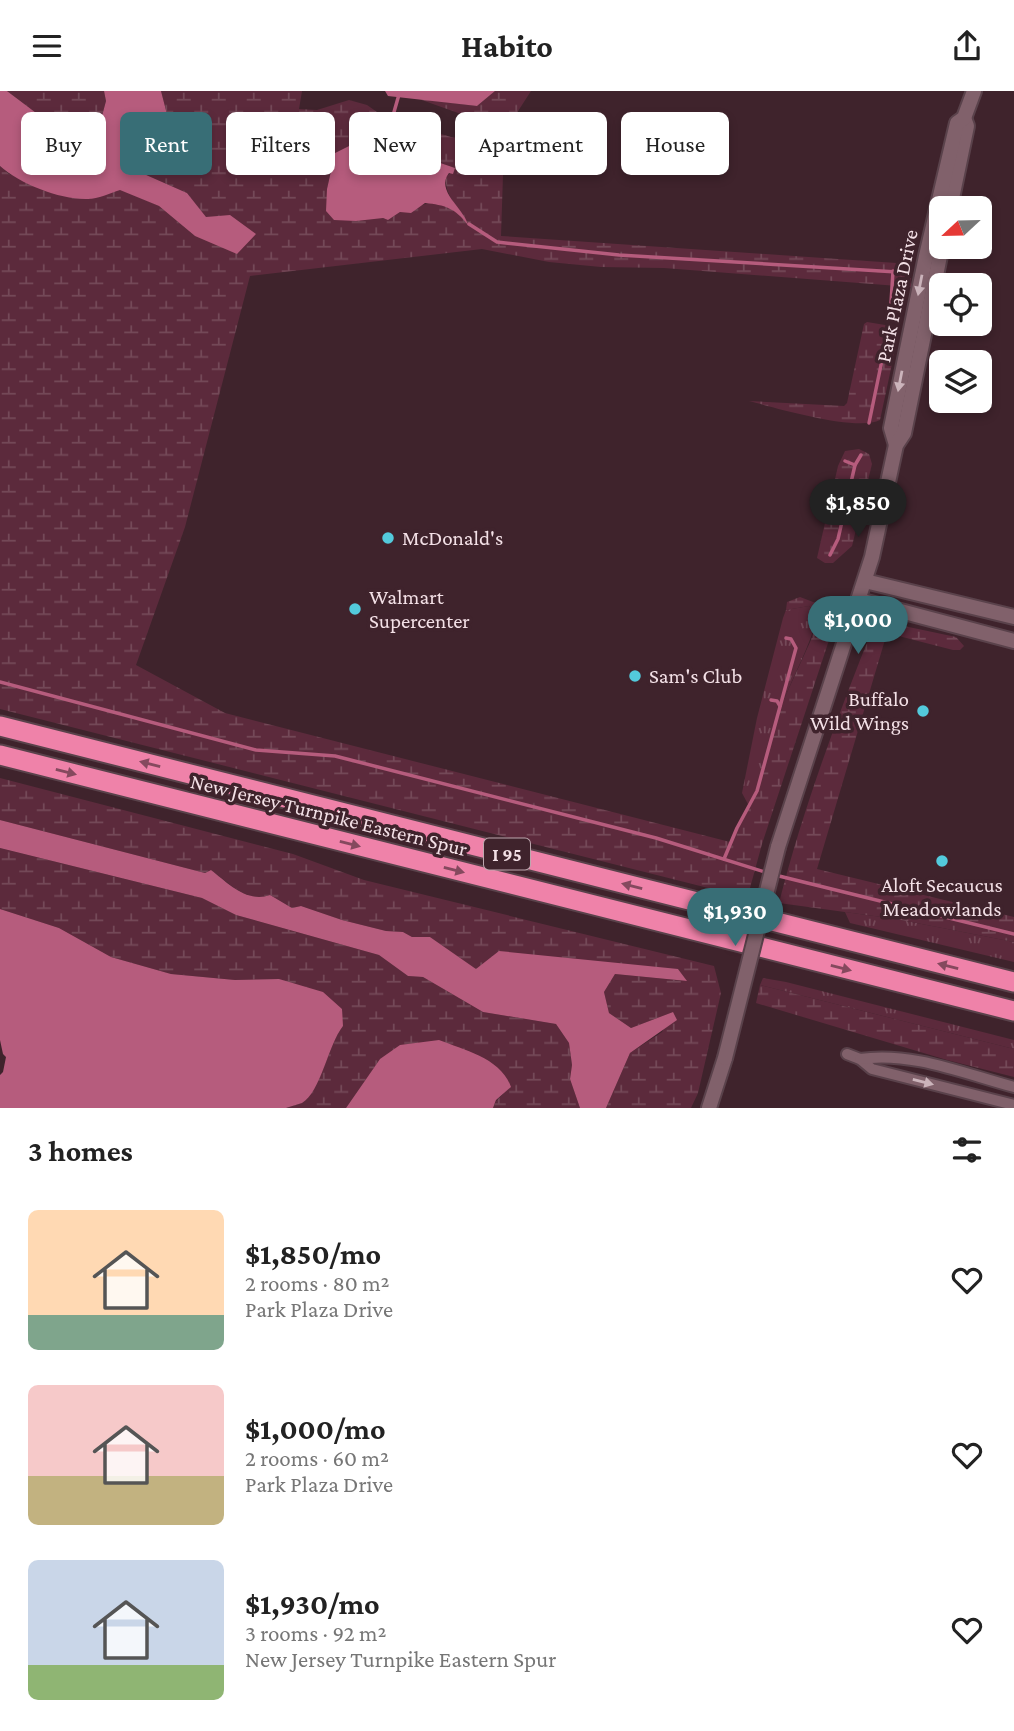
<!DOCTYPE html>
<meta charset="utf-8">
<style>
body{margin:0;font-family:"Crimson Pro",serif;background:#f2f2f2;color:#222;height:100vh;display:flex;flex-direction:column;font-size:26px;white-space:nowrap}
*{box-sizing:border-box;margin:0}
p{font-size:23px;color:#767676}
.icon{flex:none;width:38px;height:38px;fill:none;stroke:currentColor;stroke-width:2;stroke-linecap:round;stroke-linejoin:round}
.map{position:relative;height:1017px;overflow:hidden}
.drawer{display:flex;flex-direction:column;background:#fff;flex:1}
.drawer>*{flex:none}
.hud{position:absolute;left:21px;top:21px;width:973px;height:63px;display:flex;gap:14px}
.needle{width:46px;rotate:248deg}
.tools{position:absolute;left:929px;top:105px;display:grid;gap:14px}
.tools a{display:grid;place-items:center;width:63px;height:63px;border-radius:10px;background:#fff;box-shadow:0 4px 10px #0003;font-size:35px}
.price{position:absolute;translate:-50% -60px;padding:0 16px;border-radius:24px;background:#386e76;color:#fff;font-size:23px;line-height:46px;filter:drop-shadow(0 2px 4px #0008)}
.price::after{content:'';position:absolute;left:50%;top:42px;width:21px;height:16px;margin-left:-10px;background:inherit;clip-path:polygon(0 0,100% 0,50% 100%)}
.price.on{background:#222;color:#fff}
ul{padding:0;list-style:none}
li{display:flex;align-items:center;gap:21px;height:175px;padding:0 28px}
li span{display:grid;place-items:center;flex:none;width:196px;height:140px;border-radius:10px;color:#555}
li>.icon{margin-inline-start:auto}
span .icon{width:84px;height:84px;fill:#fffc;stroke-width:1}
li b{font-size:30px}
h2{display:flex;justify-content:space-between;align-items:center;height:84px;padding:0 28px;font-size:30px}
.tag{padding:0 24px;border-radius:10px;background:#fff;box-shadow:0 4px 10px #0003;font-size:24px;line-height:63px}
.tag.on{background:#386e76;color:#fff}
header{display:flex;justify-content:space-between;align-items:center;height:91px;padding:0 28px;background:#fff;font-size:32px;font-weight:700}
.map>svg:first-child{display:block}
.grass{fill:url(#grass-tufts)}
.wetland{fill:url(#wetland-marsh)}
.water{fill:#b65c7d}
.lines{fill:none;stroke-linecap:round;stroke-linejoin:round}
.stream{stroke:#b65c7d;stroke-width:3.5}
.minor-casing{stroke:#5a424b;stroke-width:14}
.tertiary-casing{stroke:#5a424b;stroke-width:18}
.motorway-casing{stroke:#5a424b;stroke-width:23}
.minor{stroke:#81616b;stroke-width:10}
.tertiary{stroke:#81616b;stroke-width:14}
.motorway{stroke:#ef82a9;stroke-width:19}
.tertiary-bridge-casing{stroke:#5a424b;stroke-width:18;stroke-linecap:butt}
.tertiary-bridge{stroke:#81616b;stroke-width:14}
.oneway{fill:#cbb4bb}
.oneway2{fill:#85495e}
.poi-dot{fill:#53cadc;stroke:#3f232c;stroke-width:2.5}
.labels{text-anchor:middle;stroke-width:7;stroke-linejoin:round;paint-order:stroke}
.shield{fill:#3f232c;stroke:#bda7ae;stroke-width:2}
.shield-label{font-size:19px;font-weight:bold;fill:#f3e0e6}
.street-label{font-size:21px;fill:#f3e0e6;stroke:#3f232c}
.poi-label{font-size:21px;fill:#f3e0e6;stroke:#3f232c;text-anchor:start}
</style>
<header><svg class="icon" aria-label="menu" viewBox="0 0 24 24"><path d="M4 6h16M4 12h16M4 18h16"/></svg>Habito<svg class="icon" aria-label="share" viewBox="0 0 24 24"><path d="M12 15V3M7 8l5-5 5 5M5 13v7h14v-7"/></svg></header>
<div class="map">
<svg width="1014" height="1017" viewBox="0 0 1014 1017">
<defs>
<pattern id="grass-tufts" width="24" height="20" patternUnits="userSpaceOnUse" patternTransform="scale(1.75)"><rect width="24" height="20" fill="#5c2a3c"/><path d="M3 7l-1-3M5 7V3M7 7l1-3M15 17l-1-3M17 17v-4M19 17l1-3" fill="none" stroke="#744958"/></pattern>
<pattern id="wetland-marsh" width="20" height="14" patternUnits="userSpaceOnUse" patternTransform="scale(1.75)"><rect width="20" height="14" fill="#5c2a3c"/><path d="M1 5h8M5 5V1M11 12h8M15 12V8" fill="none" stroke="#744958"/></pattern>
</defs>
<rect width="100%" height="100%" fill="#3f232c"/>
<g class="grass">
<path d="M 809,515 L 818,525 C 809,557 793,585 781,616 C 768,648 766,684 749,715 L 742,702 L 757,627 L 783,527 L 786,519 Z"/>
<polygon points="845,821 896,828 1014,851 1014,871 850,832"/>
<polygon points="763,887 786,891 1014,949 1014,958 760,894"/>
</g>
<g class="wetland">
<polygon points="7,0 104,0 106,10 99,36 72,49"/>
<path d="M 161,0 L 302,0 L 299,18 L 317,19 L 349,9 L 367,14 L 387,28 L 363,48 L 335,62 L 327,98 L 356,130 C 366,128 378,124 388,129 L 400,121 C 409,121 414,116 422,114 C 441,108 457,119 468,133 C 459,118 444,104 446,86 L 455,77 L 400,58 L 392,28 L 451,46 L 504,53 L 501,145 L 911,173 L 911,196 L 664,177 L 601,176 L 549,171 L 482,158 L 250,185 L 185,436 L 136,574 L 225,622 L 730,751 L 757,700 L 780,617 L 811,549 L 818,525 L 809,515 L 786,519 L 787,511 L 800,506 L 821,514 L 833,523 L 832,540 L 762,753 L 750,797 L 732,803 L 0,618 L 0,75 L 9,83 L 90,108 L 120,98 L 159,115 L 195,145 L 206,127 L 187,102 L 144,83 L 169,31 Z"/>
<polygon points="495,0 531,0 511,31 461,23 419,8 477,15"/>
<path d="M 867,231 L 891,235 L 899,240 L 880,329 C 857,341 776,317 749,310 L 844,315 L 847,312 L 864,233 Z"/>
<polygon points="859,358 869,363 872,373 852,455 833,472 825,472 817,467 838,375 845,360"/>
<path d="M 885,531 L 956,546 L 964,555 L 960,559 L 953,559 L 887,542 L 817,778 L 1014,826 L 1014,851 L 896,828 L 779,812 C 803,717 838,624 874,534 Z"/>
<path d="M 0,687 L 293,763 L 364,789 L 714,875 L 721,902 L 698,1002 L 691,1017 L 606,1017 L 630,962 L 662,941 L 673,921 L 631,937 L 609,922 L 604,901 L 615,883 L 686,890 L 678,878 L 476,878 L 430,846 L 412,846 L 403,841 L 386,840 L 342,829 L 301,815 L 292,817 L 270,804 C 247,812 230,793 211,779 L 205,782 L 0,729 Z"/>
<path d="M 0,757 L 202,807 L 236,824 L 379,864 L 408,885 L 423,886 L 483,921 L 556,933 L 569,952 L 572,974 L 570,988 L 580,1017 L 493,1017 L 496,1010 L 510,996 L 380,968 L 346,1017 L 286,1017 C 291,1015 297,1014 301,1012 C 321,1001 328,954 343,935 L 279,888 L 235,889 L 171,883 L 111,866 L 59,837 L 0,818 Z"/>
<polygon points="760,894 1014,958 1014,986 947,969 756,912"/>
</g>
<g class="water">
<path d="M 0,0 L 7,0 L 72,49 L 99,36 L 106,10 L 104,0 L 161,0 L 169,31 L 144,83 L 187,102 L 206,126 L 230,124 L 256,143 L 237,163 L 195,145 L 159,115 L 120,99 C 110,102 98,108 88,108 C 61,109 20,93 0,75 Z"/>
<polygon points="385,0 495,0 477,15 388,5"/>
<path d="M 387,28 L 392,28 L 400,58 L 455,77 L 453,83 L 449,82 C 435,100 464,117 468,134 C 455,117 445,114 425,112 L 411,122 L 400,121 L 388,129 L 383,127 L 356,130 L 334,129 L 326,120 L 327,98 L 335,62 L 363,48 Z"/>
<path d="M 0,729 L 205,782 L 211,779 C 229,793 247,812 270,804 L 292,817 L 301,815 L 342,829 L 386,840 L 403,841 L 412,846 L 430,846 L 476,878 L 499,860 L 678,878 L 687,890 L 615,883 L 604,901 L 609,922 L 631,937 L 673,921 L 677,929 L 630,962 L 606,1017 L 580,1017 L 570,988 L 572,974 L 569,952 L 556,933 L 483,921 L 423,886 L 408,885 L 379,864 L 236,824 L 202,807 L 0,757 Z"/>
<path d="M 0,818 L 59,837 L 111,866 L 171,883 L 235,889 L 279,888 L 323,901 L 342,918 L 343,935 C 328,954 321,1001 302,1012 C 297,1014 291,1015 286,1017 L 0,1017 L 0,984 L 3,981 L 6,966 L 3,963 L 0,949 Z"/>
<path d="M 439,949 C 464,959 501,967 511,996 L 496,1009 L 493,1017 L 346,1017 L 380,968 L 400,954 Z"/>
</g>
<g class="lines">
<g class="stream">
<polyline points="392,28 400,0"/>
<polyline points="469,133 497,151 619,164 897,181"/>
<polyline points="891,212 893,180"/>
<polyline points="869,332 887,245"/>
<polyline points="845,370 855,374"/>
<polyline points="830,464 838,448 855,374 861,364"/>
<polyline points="0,591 256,659 335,665 656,747 768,782"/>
<polyline points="771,609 777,610 780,615"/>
<polyline points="724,768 737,737 757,700 796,557 791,548 786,547"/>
<polyline points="775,784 1014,843"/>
</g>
<g class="minor-casing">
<g id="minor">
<polyline points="847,963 860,968 872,978 1014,1014"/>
<path d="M 860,968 C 911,960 965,983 1014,996"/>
</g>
</g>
<g class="tertiary-casing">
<g id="tertiary">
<polyline points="950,117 967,35 964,27"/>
<polyline points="896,354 891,337 926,165 957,32 964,27 974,0"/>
<polyline points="865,490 1014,526"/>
<polyline points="859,509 1014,550"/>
<polyline points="778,756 872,466 896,354 904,342 942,155"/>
<polyline points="709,1017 725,967"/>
</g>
</g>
<g class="motorway-casing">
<g id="motorway">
<polyline points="0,635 1014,891"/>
<polyline points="0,664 1014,920"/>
</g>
</g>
<use href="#minor" class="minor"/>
<use href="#tertiary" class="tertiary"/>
<use href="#motorway" class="motorway"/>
<g class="tertiary-bridge-casing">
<polyline id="tertiary-bridge" points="725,967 778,756"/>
</g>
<use href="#tertiary-bridge" class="tertiary-bridge"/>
</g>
<defs><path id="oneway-solid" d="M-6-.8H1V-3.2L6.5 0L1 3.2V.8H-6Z" transform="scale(1.75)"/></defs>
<g class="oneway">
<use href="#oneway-solid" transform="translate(920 194) rotate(101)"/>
<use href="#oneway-solid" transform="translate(900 290) rotate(101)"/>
<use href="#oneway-solid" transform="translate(923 991) rotate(14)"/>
</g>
<g class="oneway2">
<use href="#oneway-solid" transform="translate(150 673) rotate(-166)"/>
<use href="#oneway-solid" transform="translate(66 681) rotate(14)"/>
<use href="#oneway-solid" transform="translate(350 753) rotate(14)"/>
<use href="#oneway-solid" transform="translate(454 779) rotate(14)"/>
<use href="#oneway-solid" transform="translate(632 795) rotate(-166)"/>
<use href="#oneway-solid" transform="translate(948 875) rotate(-166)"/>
<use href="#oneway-solid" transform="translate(841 877) rotate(14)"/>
</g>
<g class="poi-dot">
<circle cx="388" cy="447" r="7"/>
<circle cx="355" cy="518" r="7"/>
<circle cx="635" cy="585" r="7"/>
<circle cx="923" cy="620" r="7"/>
<circle cx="942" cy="770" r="7"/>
</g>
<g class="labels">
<rect class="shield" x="484" y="747.5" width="46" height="31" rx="5"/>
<g class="shield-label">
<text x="507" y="770">I 95</text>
</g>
<g class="street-label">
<text transform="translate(897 205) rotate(-78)" y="7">Park Plaza Drive</text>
<text transform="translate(329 724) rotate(14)" y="7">New Jersey Turnpike Eastern Spur</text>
</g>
<g class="poi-label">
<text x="402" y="454">McDonald's</text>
<text x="369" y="513">Walmart<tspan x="369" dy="24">Supercenter</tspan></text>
<text x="649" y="592">Sam's Club</text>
<text x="909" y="615" text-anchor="end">Buffalo<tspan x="909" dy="24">Wild Wings</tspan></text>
<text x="942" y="801" text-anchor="middle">Aloft Secaucus<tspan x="942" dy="24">Meadowlands</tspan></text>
</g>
</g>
</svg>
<div class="tools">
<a><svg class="needle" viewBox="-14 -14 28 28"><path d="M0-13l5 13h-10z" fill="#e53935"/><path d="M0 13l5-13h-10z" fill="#767676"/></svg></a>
<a><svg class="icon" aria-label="locate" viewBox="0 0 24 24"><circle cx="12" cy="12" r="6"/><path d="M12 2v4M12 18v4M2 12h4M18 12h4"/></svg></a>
<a><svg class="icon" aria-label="layers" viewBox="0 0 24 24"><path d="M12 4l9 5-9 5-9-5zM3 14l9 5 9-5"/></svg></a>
</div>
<b class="price on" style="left:858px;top:448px">$1,850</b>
<b class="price" style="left:858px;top:565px">$1,000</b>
<b class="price" style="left:735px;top:857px">$1,930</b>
<div class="hud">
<a class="tag">Buy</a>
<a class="tag on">Rent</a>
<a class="tag">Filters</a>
<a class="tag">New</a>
<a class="tag">Apartment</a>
<a class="tag">House</a>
</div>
</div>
<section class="drawer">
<h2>3 homes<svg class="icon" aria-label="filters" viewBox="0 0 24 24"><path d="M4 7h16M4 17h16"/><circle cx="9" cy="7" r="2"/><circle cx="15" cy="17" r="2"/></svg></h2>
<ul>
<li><span style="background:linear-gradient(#ffd9b3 75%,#7fa58c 0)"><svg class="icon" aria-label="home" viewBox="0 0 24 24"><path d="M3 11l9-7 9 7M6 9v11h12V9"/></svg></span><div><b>$1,850/mo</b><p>2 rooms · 80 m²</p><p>Park Plaza Drive</p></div><svg class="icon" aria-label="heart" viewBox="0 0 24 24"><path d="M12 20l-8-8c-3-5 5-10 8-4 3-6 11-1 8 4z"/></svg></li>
<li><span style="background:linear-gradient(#f6c9c9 65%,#c2b280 0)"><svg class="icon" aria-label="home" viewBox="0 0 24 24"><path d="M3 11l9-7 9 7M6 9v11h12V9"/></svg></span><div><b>$1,000/mo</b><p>2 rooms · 60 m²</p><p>Park Plaza Drive</p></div><svg class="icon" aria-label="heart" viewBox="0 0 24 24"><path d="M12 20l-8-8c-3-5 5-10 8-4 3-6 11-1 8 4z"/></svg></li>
<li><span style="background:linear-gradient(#c9d6e8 75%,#8fb573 0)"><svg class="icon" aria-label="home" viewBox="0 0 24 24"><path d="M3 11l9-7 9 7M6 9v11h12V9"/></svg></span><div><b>$1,930/mo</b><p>3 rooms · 92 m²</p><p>New Jersey Turnpike Eastern Spur</p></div><svg class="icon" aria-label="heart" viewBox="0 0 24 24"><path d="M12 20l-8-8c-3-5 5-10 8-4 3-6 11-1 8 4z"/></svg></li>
</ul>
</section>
